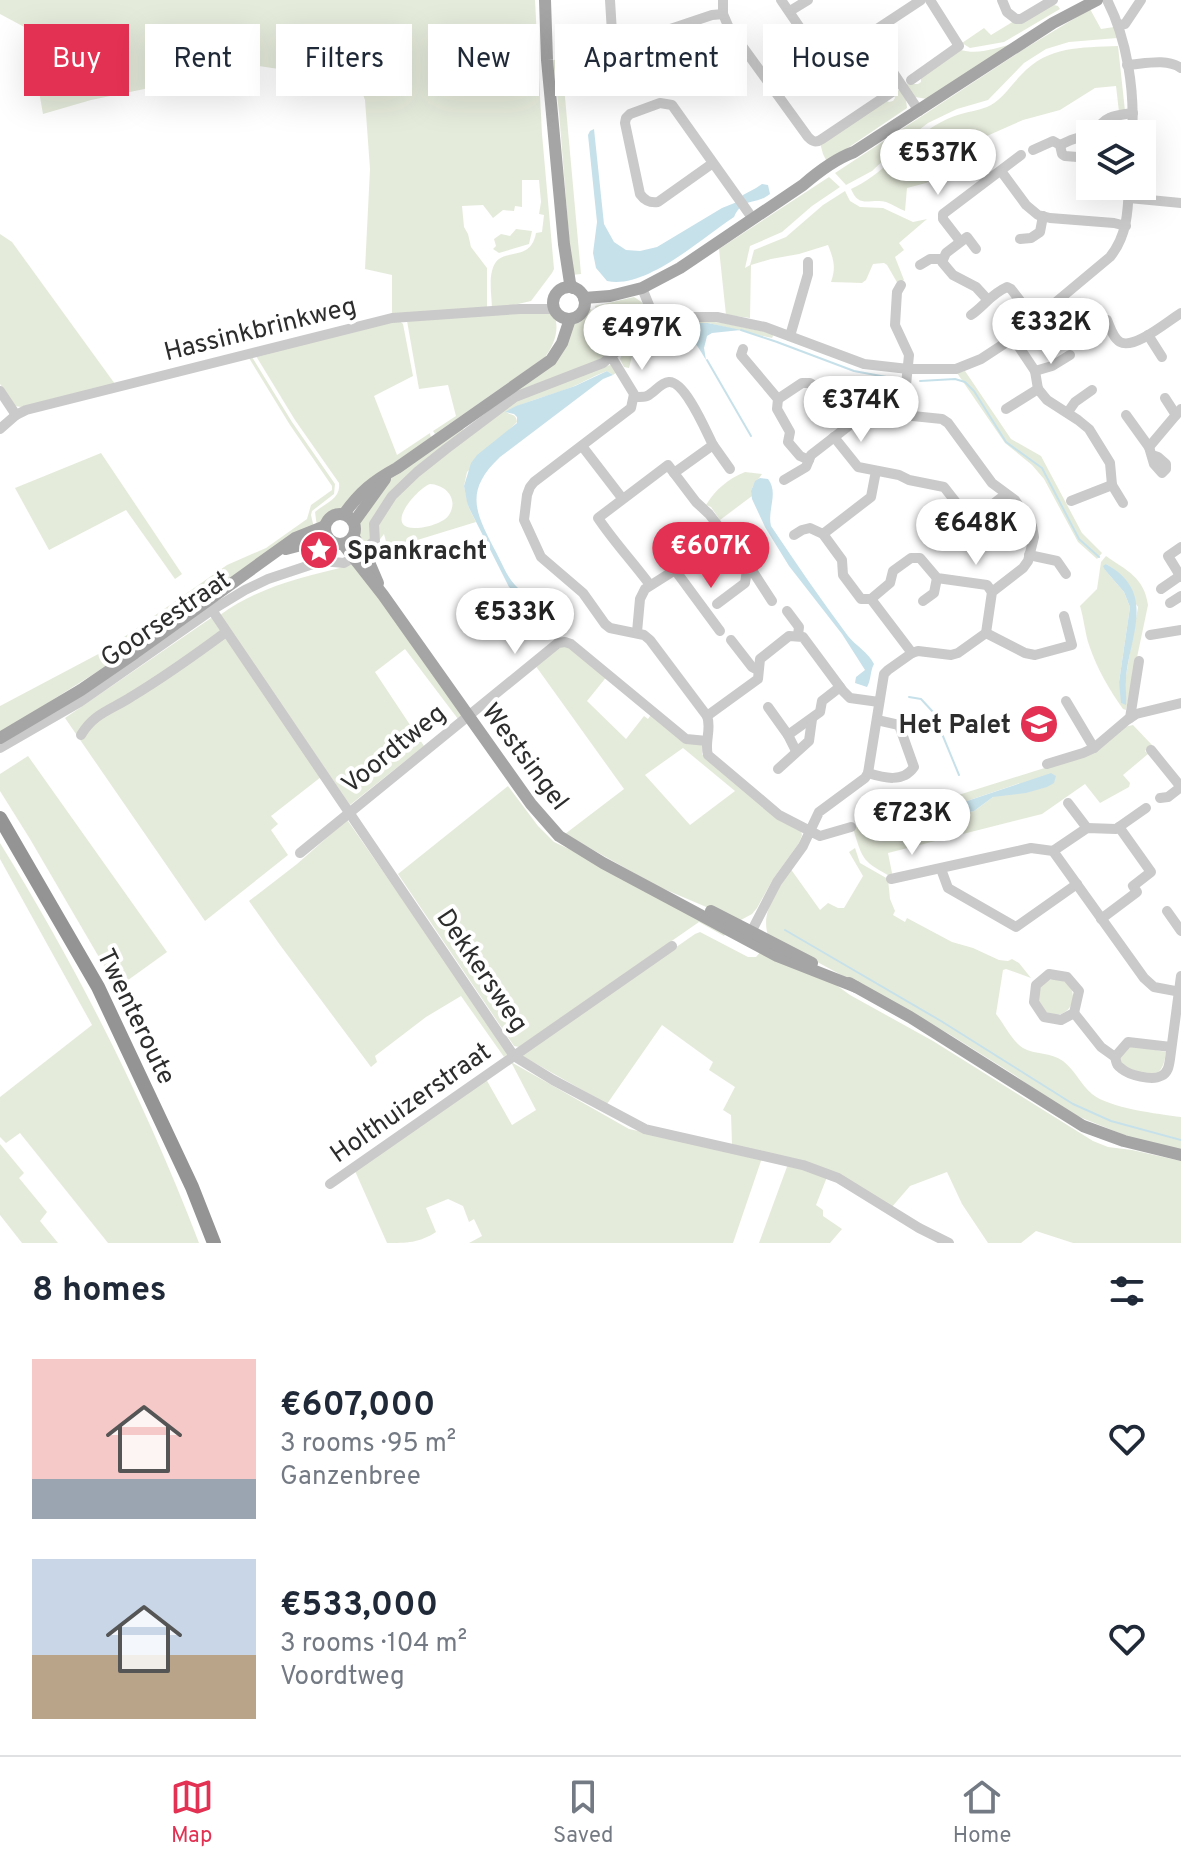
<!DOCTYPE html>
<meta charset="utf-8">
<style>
body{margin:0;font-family:Overpass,sans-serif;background:#f6f6f7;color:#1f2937;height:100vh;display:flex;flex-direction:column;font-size:30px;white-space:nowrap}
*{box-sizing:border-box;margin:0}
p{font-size:26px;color:#747a83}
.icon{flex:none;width:44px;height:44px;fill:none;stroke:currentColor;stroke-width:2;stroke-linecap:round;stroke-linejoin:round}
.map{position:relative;height:1243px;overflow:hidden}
.side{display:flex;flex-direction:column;background:#fff;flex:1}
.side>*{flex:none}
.guide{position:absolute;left:24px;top:24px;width:1134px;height:72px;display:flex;gap:16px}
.buttons{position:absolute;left:1076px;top:120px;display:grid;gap:16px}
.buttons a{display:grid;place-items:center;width:80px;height:80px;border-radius:0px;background:#fff;box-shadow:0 8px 32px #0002;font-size:40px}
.price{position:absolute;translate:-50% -68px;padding:0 18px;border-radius:28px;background:#fff;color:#222;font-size:26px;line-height:52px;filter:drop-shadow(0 2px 4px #0008)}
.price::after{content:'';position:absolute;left:50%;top:48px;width:24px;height:18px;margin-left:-12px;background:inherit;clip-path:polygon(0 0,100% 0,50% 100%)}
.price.selected{background:#e23152;color:#fff}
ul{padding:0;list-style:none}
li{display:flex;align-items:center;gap:24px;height:200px;padding:0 32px}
li span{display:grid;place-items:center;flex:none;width:224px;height:160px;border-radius:0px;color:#555}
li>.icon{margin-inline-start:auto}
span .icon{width:96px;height:96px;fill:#fffc;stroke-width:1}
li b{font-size:34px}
h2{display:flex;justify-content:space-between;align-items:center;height:96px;padding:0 32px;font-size:34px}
.tag{padding:0 28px;border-radius:0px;background:#fff;box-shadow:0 8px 32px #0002;font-size:28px;line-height:72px}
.tag.selected{background:#e23152;color:#fff}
.tab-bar{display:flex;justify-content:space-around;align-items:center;height:112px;border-top:2px solid #e0e1e3;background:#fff;font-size:22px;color:#747a83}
.tab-bar a{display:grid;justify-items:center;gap:4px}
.tab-bar .selected{color:#e23152}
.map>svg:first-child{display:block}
.green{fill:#e5ebdb;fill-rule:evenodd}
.water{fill:#c7e1ea}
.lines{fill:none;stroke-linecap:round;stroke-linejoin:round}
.stream{stroke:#c7e1ea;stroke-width:2}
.minor{stroke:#cacaca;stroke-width:10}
.major{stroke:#a5a5a5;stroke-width:12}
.highway{stroke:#949494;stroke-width:14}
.labels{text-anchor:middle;stroke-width:8;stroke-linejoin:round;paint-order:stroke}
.street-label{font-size:26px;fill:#2d2d2d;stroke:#fff}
.poi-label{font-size:26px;font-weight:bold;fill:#2d2d2d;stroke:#fff;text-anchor:start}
</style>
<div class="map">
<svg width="1181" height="1243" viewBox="0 0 1181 1243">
<rect width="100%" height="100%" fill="#fff"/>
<g class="green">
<path d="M 0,0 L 535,0 L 542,134 L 554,269 L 552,273 L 531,301 L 492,310 C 492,299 489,281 492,271 C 498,243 530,266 536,233 L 542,232 L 544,215 L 539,214 L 541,202 L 539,180 L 522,180 L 522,207 L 515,206 L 514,211 L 503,210 L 493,218 L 483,205 L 462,206 L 464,227 L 468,234 L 471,247 L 487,268 L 487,310 L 392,314 L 392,275 L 365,269 L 370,169 L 365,100 L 356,75 L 352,73 L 305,73 L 219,60 L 217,74 L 91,100 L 43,114 L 28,29 L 0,14 Z"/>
<polygon points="1054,5 1058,6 1060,9 1004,42 970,48 962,43 984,28 991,35 1014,21"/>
<polygon points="1090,9 1101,29 1114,27 1117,38 1069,42 1046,49 1024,63 988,100 957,109 928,123 902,143 872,171 846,185 835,173 1024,49"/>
<path d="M 1012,44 L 927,99 L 915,97 L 905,85 L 911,81 L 914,84 L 918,84 L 921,82 L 921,78 L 961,50 C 978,55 996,48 1012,44 Z"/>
<path d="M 1118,46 L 1125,111 L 1119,112 L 1116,86 L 1095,88 L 1060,110 L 1023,120 L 980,139 L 935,177 L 926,183 L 907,188 L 905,211 C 899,209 892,204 886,202 C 870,198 859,209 851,189 C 882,175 900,149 928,130 C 938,123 950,117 961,114 C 971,111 982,110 991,105 C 1003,98 1012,84 1021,75 C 1049,45 1080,48 1118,46 Z"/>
<polygon points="563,59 562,64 581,274 572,275 559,112 553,60"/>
<polygon points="900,89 906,100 907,108 827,162 823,154 820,143 885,100 889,102 893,101 895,98 894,94"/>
<path d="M 829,177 L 840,187 L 812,206 L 782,232 L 750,246 L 745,268 L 750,265 L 754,250 L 786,237 L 823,205 L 845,191 L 850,201 L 860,207 L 883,208 L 913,222 L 927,219 L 899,243 L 904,250 L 895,257 L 904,280 L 898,284 L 887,265 L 884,263 L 873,264 L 866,280 L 862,283 L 831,282 C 836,268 834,260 828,245 L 799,254 L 771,259 L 751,265 L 750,318 L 726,315 L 719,249 Z"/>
<polygon points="516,229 532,231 529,244 499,253 493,249 496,246 494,239 501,234 510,236"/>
<polygon points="0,234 12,242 115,384 21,407 15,406 0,384"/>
<path d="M 634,297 C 670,318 631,338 612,351 L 598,324 L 595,306 Z"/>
<polygon points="591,309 599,342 608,357 514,393 527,383 572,324 578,321 585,310"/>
<path d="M 546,311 L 553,313 C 561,328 554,345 545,357 L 435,434 L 433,431 L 456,416 L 448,385 L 419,389 L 407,321 Z"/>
<path d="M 398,320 L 403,324 L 413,376 L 374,396 L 397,455 L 430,433 L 431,438 L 341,510 L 331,513 L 317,527 L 315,512 C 325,503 341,499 339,483 L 295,420 L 256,356 Z"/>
<path d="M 706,321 L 723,323 L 774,334 L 772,338 L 708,323 L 699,323 L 673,328 L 658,335 L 637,350 L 632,356 L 629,368 L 624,367 L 620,359 C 623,352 626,349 633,345 C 656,328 678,322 706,321 Z"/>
<polygon points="252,357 292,422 335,484 334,494 312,511 311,515 314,528 92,675 0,733 0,706 104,651 227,565 266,548 307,519 311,505 332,490 332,486 290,425 249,358"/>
<path d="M 611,365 L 617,372 L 613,375 L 607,371 C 595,375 584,382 572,387 C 550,396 527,400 506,412 C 512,416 516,413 517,422 L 467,472 L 464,486 L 469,508 L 476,522 L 388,549 L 384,534 L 368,555 L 376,528 L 398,491 L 517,400 L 604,366 ZM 430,484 C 446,485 459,499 449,515 C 444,523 423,529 414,528 C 383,527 418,488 430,484 Z"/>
<polygon points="965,371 1011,439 1041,456 1082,533 1102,553 1097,559 1078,542 1044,479 1032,465 1005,443 957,373"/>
<polygon points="462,426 464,431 413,471 371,538 363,548 356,535 358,520 383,484"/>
<polygon points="101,453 182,574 175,579 126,510 49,550 15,488"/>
<path d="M 745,472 L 762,474 C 757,482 750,485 752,496 L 720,520 L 711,507 L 706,505 C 716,489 728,479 745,472 Z"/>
<path d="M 1106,556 C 1127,571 1144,577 1148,605 L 1126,710 L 1123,709 C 1109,689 1097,669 1089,645 C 1085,633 1084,619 1080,606 L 1097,589 L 1101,562 ZM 1106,564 L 1112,568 L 1138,607 L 1125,681 L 1126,705 L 1119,682 L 1130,607 L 1124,592 L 1105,570 Z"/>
<path d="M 354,563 L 462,716 L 458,719 L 405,649 L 375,672 L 424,746 L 350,805 L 220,615 C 260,586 301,578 347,566 Z"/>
<polygon points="211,618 213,618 321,777 271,816 278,824 271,830 288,855 205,921 65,718"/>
<path d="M 563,643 L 608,675 L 587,701 L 626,739 L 644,716 L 648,719 L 652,713 L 702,744 L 702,754 L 704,757 L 777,818 L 801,831 L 802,835 L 799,843 L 773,879 L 757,908 L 752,914 L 739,921 L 657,886 L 565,834 L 624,789 L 535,665 ZM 683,748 L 735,791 L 690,825 L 645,775 Z"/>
<path d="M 1133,725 L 1152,745 L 1145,751 L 1148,754 L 1123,775 L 1130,783 L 1129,787 L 1100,803 L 1085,784 L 1042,814 L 888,853 L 893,878 C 863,861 863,862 853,828 L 1089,754 L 1124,727 ZM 1020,783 L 993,797 L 974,811 L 926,821 L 891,835 L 878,827 L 955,805 Z"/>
<polygon points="28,756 167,952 117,988 30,839 0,791 0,774"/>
<polygon points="508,786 538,826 554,842 601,864 727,931 724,936 699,922 519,1047 514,1046 398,874"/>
<polygon points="348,819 348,821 509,1053 504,1057 461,996 426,1017 375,1056 377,1062 371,1067 280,945 249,901 297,864"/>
<path d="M 0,843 C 78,969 146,1104 199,1243 L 108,1243 L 20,1133 L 6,1143 L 0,1137 L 0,1097 L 92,1025 L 0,859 Z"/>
<path d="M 855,848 L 860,863 L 888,879 L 890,899 L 895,911 L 893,915 L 905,922 L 907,918 L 952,942 L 973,948 L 999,960 L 1008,961 L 1012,959 L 1019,963 L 1031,978 L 1006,969 L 1003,970 L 996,1014 C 1004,1024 1012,1041 1023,1048 C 1035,1055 1051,1052 1063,1061 C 1075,1070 1081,1085 1092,1094 C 1109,1108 1158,1114 1181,1117 L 1181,1150 L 1129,1137 L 1077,1116 L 1054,1104 L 1016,1076 L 949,1034 L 768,935 C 760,912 779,888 790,868 L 820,910 L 828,903 L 838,908 L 844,908 L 863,876 L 849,852 Z"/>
<polygon points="700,932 748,957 756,957 762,950 828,979 850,995 933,1041 1093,1141 1108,1147 1132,1150 1181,1161 1181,1243 1073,1243 1036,1231 1021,1243 988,1243 962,1204 947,1172 910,1186 891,1208 845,1180 732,1144 731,1115 723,1110 735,1087 709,1070 713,1062 662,1025 607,1104 524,1057 523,1055 528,1050 695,934"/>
<circle cx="1055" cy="997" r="18"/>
<path d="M 1130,1045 L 1166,1052 C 1162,1084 1148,1074 1124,1067 L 1119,1058 Z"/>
<path d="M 511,1062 L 629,1129 L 762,1158 L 733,1243 L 469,1243 L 482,1236 L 474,1219 L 469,1222 L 463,1206 L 448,1199 L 426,1208 L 436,1232 C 419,1243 407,1243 387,1243 L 355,1171 L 486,1079 L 512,1125 L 536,1110 Z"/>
<polygon points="0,1144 24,1173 19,1178 47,1212 40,1221 58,1243 22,1243 0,1215"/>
<polygon points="788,1164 827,1177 816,1205 823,1210 823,1216 842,1229 830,1243 759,1243"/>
</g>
<g class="water">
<path d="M 594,129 L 604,224 L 614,242 L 626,250 L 640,251 L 657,247 L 722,208 L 737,202 L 743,195 L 756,188 L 762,184 L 768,185 L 770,194 C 755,206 744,196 734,217 C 703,237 646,290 607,281 L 596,268 L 593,253 L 597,222 L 588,135 L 590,131 Z"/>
<path d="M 690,323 L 708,323 L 741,330 L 712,333 L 707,336 L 704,348 L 706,360 C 690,333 688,332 658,335 L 673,328 Z"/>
<path d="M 607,371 L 613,375 L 603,379 L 500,457 C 463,492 476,513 496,552 C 502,563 507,577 515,585 C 528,599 544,610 559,622 L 562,625 L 559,628 L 509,587 L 469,508 L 467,502 L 464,486 L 471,463 L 477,455 L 517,423 L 517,417 L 514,414 L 505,412 L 516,406 L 575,386 Z"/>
<path d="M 760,478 L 768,479 C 779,493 767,510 771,526 C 796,563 821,600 848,636 C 856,646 868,652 874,664 C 870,671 871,681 867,687 L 855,683 L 856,677 L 865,670 L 842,634 L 789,566 L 765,527 L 752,499 L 751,491 L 755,481 Z"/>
<path d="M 1106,564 C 1157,592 1130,635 1126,679 C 1125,688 1127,696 1126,705 L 1121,703 L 1119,682 L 1130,607 L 1124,592 L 1105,570 L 1103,566 Z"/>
<polygon points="1051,773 1056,776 1054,783 1047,787 1026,793 993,797 974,811 926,821 884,837 880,838 876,834 878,827 881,825 955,805"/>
</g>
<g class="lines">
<g class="stream">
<polyline points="741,330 777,342 854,371 897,379"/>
<polyline points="707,360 751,436"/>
<polyline points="920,381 955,379 965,382 974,391 1006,442 1042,468 1079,539 1099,557"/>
<polyline points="909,697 921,699 933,712 959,775"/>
<polyline points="785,930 941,1021 1073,1104 1111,1121 1181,1140"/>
</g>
<g class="minor">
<polyline points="610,0 613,49"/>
<path d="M 723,0 L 723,14 L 729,28 L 808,137 C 813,142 816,143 822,139 L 892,92"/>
<polyline points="781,0 824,63"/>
<polyline points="1002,0 1007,12 1016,19 1021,19 1053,0"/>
<path d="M 1107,0 C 1127,39 1135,91 1132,134"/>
<polyline points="790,11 808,0"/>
<polyline points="1119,25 1125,24 1141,0"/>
<polyline points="868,35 921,0"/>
<polyline points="587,57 712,15 723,14"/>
<path d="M 1127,65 C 1144,64 1166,58 1181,68"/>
<polyline points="911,80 959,46 930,0"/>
<polyline points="778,94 868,35 919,111"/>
<path d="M 1095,134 C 1102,116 1116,115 1133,113"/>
<polyline points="1060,145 1071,140 1090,134"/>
<polyline points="1033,150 1053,141 1060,145 1062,154 1065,156 1090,158"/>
<path d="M 713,163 L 658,202 C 650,203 645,201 640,194 L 625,123 L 626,118 L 630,114 L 660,103 L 672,105 L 753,219"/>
<polyline points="1001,171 1026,205 1038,215 1050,218 1114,223 1126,226"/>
<polyline points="1129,198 1181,203"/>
<polyline points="1020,239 1031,238 1040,232 1043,216"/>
<polyline points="960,241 943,219 943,214 1021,155"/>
<polyline points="976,249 967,237 946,253 942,262 953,275 976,287 987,299"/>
<polyline points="920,265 930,259 942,259"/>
<polyline points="644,293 657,325"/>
<path d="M 971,315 C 984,306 991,294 1007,287 L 1011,289 L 1035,320"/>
<path d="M 1107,320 C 1110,327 1113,338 1120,342 C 1134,350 1168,321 1181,313"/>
<polyline points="1148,335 1162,357"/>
<polyline points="790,336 808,274 808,262"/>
<polyline points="1013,338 1035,371 1038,389 1047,400 1078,420 1089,429 1110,463 1112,485"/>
<polyline points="743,349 741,355 778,399 777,409 790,432 788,442 800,456 809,460"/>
<path d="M 612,358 L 634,394 L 631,408 L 534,482 L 530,487 L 527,495 L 524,520 L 541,557 L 583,593 L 605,624 L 610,628 L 644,635 L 650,640 L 707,716 C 712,729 704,742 708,755 L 779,815 L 810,831 L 819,812 L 865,778 L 868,773 L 884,674 L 888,670 L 912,653 L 918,651 L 951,655 L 958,653 L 986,633 L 992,592 L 1023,568 L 1028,561 L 1034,537 L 1032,526 L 1015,500 L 992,483 L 948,423 L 942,419 L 903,415 L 909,355 L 895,325 L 897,292 L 901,285"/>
<polyline points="1035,371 1052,366 1070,355"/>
<polyline points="0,391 16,415"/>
<path d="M 634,397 C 636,397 645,397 647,396 C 655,392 660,383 669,382 C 685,381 706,431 713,445 L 674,473 L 696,502 L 709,514 L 748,564 L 772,601"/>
<polyline points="1165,398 1176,415"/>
<path d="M 778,399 L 802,383 L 810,383 L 815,386 L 828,405 C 840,408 849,410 857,420"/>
<polyline points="1006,409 1038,389"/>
<polyline points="1068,412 1075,402 1092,390"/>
<polyline points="1126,415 1149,447 1154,464 1162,473 1166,469 1166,464 1158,457 1152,455"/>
<polyline points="0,429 16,415 26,410 392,318 520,309 554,309"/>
<polyline points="834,437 858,467 899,475 909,480 944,487 969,519 977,522"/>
<polyline points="713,445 730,469"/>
<polyline points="582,446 622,498"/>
<polyline points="1149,447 1181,409"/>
<polyline points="784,480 806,467 811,455 864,414 872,411 903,415"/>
<polyline points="1071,501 1112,485 1123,503"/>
<polyline points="823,534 871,497 876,471"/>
<polyline points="794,535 802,530 810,528 823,534 842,560 843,575 861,599 871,599 912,653"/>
<polyline points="967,539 976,532 979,515 1006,494"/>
<polyline points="1181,547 1168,556 1181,577"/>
<polyline points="1029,555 1057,561 1066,574"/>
<polyline points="675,570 720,631"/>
<path d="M 650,585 C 633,562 614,542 598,518 L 668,465 L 674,473"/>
<polyline points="1161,589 1180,576"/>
<polyline points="871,599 890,583 893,571 911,558 920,558 937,578 987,585 992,592"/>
<polyline points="923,601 934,593 937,578"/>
<polyline points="1170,603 1181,596"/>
<polyline points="717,604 745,583 748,564"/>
<polyline points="212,610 514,1056 553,1080 645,1129 803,1165 838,1178 919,1228 949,1243"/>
<polyline points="787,611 799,627 798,635"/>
<polyline points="637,632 640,599 645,589 675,570 725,535"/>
<polyline points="986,633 1025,653 1035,655 1072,645 1064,616"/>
<polyline points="1150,635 1181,630"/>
<polyline points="731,640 752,667 758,670"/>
<polyline points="1066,701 1094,748"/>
<polyline points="768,707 788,735 796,751"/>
<polyline points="707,716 758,679 760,659 789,636 803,637 843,691 850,698 879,702"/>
<polyline points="1130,718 1139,661"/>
<path d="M 81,735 C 94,713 111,710 131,697 C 164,677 195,655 226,632"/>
<polyline points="788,735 820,712 822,701 840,687"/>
<path d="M 0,748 L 80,702 L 212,610 L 245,590 L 268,579 L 322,561 L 344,563 L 363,552 L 372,543 L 375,543 L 374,524 L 392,496 L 417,472 L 446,449 L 515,397 L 603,363 L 623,346 L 657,325 L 689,317 L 717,317 L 765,327 L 864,364 L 908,369 L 956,369 L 981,359 L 1013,338 L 1110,257 C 1127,236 1128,212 1129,186"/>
<polyline points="1151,750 1181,787"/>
<polyline points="1047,764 1083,753 1094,748 1127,720 1136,714 1181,703"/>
<polyline points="778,769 809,741 812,719"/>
<path d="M 868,773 C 884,778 903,783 914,767 L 899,725 L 877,720"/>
<polyline points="1160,798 1168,797 1181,787"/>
<polyline points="1068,803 1087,828"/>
<polyline points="1053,851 1087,828 1116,829 1146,808"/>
<polyline points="300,853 558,643 565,642 571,644 686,739 707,741"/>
<polyline points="941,869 948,888 1016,927 1077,884"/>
<polyline points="891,879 1031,848 1053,851 1144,978 1154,987 1181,992"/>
<polyline points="1167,911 1181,931"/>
<polyline points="1101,919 1137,892 1133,886 1151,872 1119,827"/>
<polyline points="749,936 777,882 803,846 810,831 820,836 851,827"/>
<polygon points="1049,974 1067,977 1079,991 1074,1013 1061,1020 1044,1017 1034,1002 1036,985"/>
<path d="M 1074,1013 L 1101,1047 L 1115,1057 C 1117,1064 1116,1065 1122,1069 C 1129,1075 1152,1081 1161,1076 C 1168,1073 1169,1066 1170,1059 L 1181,976"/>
<polyline points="1115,1057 1128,1042 1171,1047"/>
<polyline points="330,1184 672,946"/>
</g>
<g class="major">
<polyline points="545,0 547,60 564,244 570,283 573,288"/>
<circle cx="569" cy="303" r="16"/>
<path d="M 584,298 L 610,296 L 642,288 L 680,268 L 803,185 C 818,172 835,159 854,152 L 1053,23 L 1097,0"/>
<circle cx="340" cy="529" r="15"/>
<path d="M 344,514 C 360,492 373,481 397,468 L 551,360 L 562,343 L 570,319"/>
<polyline points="354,522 385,479"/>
<polyline points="354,537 369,562 378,583"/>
<polyline points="343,544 383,595 531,804 559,836 603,863 777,956 856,987"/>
<polyline points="286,549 328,538"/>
<polyline points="0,738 81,690 135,653 295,538 325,526"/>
<polyline points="711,911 812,963"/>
<polyline points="849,983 910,1017 1083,1126 1124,1141 1181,1155"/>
</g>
<polyline class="highway" points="0,818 98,987 192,1187 214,1243"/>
</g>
<defs>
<g id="sight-disc" transform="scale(2)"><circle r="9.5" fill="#e23152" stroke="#fff"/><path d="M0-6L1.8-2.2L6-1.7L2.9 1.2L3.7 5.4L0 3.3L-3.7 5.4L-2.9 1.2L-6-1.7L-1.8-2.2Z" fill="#fff"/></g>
<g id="school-disc" transform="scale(2)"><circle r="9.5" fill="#e23152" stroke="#fff"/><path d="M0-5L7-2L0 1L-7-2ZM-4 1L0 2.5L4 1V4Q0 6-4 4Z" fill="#fff"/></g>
</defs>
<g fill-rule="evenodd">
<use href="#sight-disc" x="319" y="550"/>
<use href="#school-disc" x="1039" y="724"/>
</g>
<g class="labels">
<g class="street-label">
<text transform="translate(260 328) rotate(-14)" y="9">Hassinkbrinkweg</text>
<text transform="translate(165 618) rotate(-34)" y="9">Goorsestraat</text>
<text transform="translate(393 748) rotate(-39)" y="9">Voordtweg</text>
<text transform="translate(526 756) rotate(53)" y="9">Westsingel</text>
<text transform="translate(483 970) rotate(56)" y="9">Dekkersweg</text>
<text transform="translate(137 1016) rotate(64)" y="9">Twenteroute</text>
<text transform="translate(410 1102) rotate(-35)" y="9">Holthuizerstraat</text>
</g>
<g class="poi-label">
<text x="347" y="559">Spankracht</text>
<text x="1011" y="733" text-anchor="end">Het Palet</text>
</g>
</g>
</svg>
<div class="buttons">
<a><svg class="icon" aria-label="layers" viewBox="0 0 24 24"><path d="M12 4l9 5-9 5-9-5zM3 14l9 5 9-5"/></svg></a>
</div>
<b class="price" style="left:938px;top:197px">€537K</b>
<b class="price" style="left:1051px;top:366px">€332K</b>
<b class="price" style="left:642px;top:372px">€497K</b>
<b class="price" style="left:861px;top:444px">€374K</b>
<b class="price" style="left:976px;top:567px">€648K</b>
<b class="price selected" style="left:711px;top:590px">€607K</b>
<b class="price" style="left:515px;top:656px">€533K</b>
<b class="price" style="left:912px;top:857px">€723K</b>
<div class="guide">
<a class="tag selected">Buy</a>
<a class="tag">Rent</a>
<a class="tag">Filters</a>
<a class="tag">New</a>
<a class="tag">Apartment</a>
<a class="tag">House</a>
</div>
</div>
<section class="side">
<h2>8 homes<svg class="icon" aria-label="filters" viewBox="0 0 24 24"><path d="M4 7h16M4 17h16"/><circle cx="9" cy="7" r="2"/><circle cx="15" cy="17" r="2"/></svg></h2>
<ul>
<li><span style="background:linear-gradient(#f6c9c9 75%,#9aa5b1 0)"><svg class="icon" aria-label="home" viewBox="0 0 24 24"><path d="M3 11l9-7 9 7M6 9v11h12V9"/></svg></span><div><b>€607,000</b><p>3 rooms · 95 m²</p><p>Ganzenbree</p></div><svg class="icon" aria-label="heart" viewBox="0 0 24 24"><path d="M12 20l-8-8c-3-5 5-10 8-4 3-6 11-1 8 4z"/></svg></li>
<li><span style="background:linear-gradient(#c9d6e8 60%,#b9a48a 0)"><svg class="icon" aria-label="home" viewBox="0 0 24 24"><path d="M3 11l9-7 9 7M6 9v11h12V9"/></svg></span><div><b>€533,000</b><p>3 rooms · 104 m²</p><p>Voordtweg</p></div><svg class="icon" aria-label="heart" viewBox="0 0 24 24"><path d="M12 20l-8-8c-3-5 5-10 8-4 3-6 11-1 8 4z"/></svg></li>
</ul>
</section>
<nav class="tab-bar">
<a class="selected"><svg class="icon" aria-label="map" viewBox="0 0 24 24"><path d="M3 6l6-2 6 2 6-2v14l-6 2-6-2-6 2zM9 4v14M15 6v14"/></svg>Map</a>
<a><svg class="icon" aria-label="saved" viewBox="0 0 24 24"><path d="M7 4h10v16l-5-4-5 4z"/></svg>Saved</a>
<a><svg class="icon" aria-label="home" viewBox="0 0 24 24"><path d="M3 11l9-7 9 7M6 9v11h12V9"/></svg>Home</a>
</nav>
